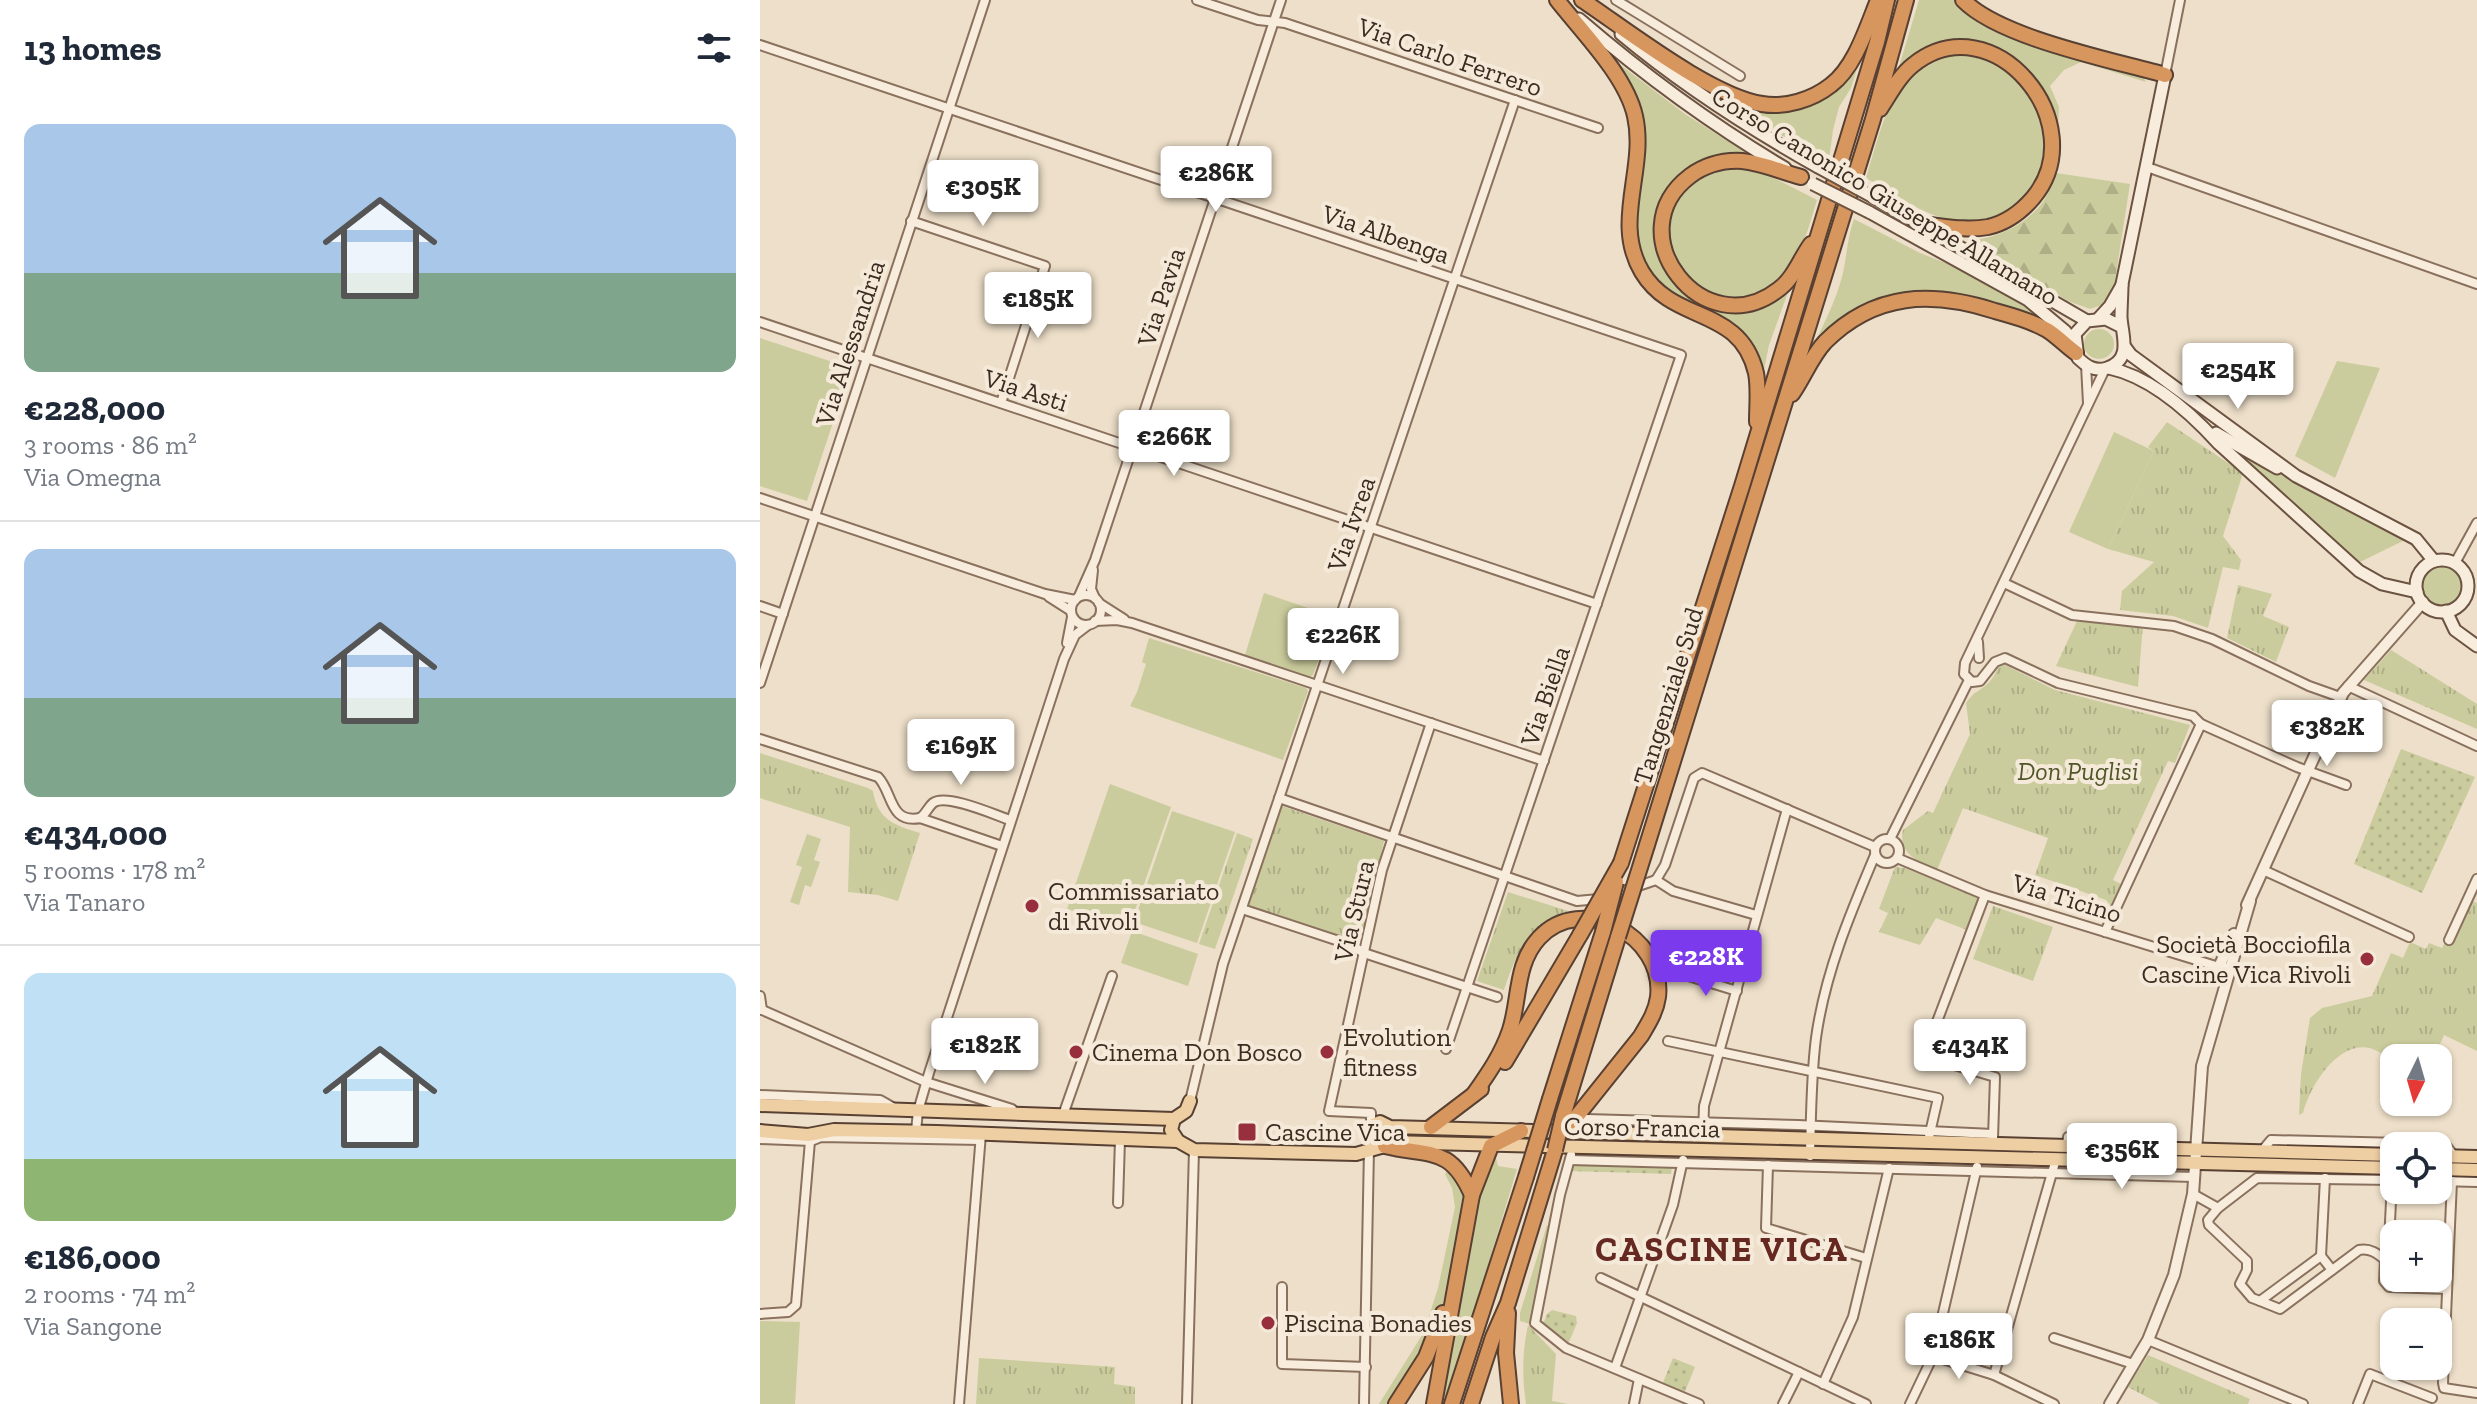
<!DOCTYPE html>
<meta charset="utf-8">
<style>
body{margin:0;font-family:"Zilla Slab",serif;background:#f2f2f3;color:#1f2937;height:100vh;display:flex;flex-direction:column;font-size:30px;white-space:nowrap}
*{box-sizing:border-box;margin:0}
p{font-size:26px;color:#747a83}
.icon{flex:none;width:44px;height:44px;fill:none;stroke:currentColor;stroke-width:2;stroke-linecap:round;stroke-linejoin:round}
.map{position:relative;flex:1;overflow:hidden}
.side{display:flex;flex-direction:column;background:#fff;width:760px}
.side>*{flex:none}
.needle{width:52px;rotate:185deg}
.fabs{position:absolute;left:1620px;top:1044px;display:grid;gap:16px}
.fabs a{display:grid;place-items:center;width:72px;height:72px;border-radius:16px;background:#fff;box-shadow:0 2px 6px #0004;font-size:40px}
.price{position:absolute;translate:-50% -68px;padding:0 18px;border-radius:8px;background:#fff;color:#222;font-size:26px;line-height:52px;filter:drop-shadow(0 2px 4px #0008)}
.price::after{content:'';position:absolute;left:50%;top:48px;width:24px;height:18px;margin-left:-12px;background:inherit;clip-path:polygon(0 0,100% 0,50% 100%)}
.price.on{background:#7c3aed;color:#fff}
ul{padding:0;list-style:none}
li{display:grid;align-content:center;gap:16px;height:424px;padding:0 24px}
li+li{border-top:2px solid #e0e1e3}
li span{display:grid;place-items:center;height:248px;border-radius:16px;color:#555}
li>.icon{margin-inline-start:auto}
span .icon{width:144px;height:144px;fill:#fffc;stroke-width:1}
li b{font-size:34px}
h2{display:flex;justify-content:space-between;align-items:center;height:96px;padding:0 24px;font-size:34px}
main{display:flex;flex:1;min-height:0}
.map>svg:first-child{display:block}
.grass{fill:#cbcc9d}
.forest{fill:url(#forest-firs)}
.park{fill:url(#park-tufts)}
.garden{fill:url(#garden-dots)}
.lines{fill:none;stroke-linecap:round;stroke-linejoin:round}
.minor-casing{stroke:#8a715e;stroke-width:12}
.tertiary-casing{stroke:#8a715e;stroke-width:14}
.secondary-casing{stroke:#6c5241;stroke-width:15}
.primary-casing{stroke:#584032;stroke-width:16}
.motorway-casing{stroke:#584032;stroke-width:18}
.minor{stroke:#f8eddd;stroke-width:8}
.tertiary{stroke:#f8eddd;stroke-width:10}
.secondary{stroke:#f8eddd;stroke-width:11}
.primary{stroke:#eecfa4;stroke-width:12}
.motorway{stroke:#d8965f;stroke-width:14}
.secondary-bridge-casing{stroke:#6c5241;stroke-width:15;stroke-linecap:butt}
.motorway-bridge-casing{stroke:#584032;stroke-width:18;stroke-linecap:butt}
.secondary-bridge{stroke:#f8eddd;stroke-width:11}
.motorway-bridge{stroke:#d8965f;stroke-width:14}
.poi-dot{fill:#97303c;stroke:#f5ead9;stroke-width:3}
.labels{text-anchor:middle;stroke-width:8;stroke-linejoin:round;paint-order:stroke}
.street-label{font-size:26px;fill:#3b2b21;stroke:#f5ead9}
.park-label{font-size:26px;font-style:italic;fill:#505629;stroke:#f5ead9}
.poi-label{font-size:26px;fill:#3b2b21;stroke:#f5ead9;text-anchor:start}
.district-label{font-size:34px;font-weight:bold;letter-spacing:2px;fill:#662922;stroke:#f5ead9}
</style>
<main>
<section class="side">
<h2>13 homes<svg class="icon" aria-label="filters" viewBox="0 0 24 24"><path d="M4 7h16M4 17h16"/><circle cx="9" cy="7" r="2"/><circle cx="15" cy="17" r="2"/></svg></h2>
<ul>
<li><span style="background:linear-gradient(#a9c7e8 60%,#7fa58c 0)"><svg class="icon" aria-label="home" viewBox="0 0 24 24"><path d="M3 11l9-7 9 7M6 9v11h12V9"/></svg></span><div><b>€228,000</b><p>3 rooms · 86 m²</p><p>Via Omegna</p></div></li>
<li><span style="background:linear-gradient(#a9c7e8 60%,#7fa58c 0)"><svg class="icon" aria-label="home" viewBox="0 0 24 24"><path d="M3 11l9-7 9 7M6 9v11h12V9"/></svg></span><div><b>€434,000</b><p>5 rooms · 178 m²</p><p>Via Tanaro</p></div></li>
<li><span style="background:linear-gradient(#bfe0f5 75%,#8fb573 0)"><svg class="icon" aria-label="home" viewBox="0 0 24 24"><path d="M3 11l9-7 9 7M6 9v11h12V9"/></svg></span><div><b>€186,000</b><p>2 rooms · 74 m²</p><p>Via Sangone</p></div></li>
</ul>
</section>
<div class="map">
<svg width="1717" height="1404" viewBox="0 0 1717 1404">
<defs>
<pattern id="forest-firs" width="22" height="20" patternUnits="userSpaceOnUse" patternTransform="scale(2)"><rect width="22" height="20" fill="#cbcc9d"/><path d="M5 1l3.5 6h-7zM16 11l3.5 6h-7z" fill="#afaf87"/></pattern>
<pattern id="park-tufts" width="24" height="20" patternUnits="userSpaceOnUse" patternTransform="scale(2)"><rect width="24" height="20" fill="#cbcc9d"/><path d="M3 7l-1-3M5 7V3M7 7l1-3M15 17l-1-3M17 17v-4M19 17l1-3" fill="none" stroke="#afaf87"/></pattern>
<pattern id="garden-dots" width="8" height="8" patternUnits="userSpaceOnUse" patternTransform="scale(2)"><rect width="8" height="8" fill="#cbcc9d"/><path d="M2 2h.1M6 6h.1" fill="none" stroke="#afaf87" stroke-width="1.8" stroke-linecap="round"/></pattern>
</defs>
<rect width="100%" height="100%" fill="#eddfc9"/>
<g class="grass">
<polygon points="1159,0 1197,0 1382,75 1386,82 1321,62 1304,70 1290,86 1299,107 1298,128 1295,126 1289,105 1219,46 1138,70"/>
<polygon points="1103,50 1091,88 1079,107 1073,130 1069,160 984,116 916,70 959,94 1042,105"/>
<path d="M 1194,55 C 1318,58 1308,239 1195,221 C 1164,216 1133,193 1106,178 C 1124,121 1129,74 1194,55 Z"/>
<polygon points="850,57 925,114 999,161 978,158 909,192 905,263 958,307 1031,284 1009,345 1003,375 998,358 982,331 969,320 911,293 888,267 881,252 874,219 883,151"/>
<path d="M 977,168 L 1012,177 L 1057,200 C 1049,225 1043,253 1026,273 C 996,309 939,304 917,263 C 892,215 928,172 977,168 Z"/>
<path d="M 1094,219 L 1160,253 L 1209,272 L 1282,318 L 1280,321 L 1143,296 L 1052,349 C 1063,325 1075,303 1082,277 C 1087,257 1087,238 1094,219 Z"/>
<circle cx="1339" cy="344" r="15"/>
<polygon points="0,338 91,368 47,501 0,486"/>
<polygon points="1577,361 1620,368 1575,478 1535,456"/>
<polygon points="1354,432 1394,451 1348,549 1309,532"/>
<polygon points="1477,451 1649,538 1598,563 1581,554"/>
<circle cx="1683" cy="585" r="22"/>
<polygon points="504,593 574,617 553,675 550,677 485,655"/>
<polygon points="389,638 546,688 548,691 523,760 370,706 377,692 386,664 382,662"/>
<polygon points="350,784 411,807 368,930 307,909"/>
<polygon points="412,811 475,832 437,943 374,922"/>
<polygon points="47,834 61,839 54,860 60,862 51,887 45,885 39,905 30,902 42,867 36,865"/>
<polygon points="372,931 438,954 428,986 361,963"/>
<path d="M 736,1158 L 738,1166 L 757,1169 L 686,1404 L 679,1404 C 686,1365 715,1177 736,1158 Z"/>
<polygon points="689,1167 706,1190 708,1207 680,1315 671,1339 631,1404 619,1404 664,1332 678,1288 695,1207 692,1188 685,1174"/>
<polygon points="787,1225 791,1228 773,1325 760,1321 760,1313"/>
<polygon points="0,1321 40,1322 35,1404 0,1404"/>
</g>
<path class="forest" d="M 1296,173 L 1370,184 L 1354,287 L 1345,304 L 1330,309 L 1308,301 L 1210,240 C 1239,239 1271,222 1286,197 C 1290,189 1292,180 1296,173 Z"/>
<g class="park">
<polygon points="1407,422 1483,473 1463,536 1481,560 1479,570 1463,567 1448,628 1413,616 1360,610 1362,591 1394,562 1348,549 1394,451 1388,447"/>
<polygon points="1478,585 1512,594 1503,616 1529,627 1516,662 1467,638"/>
<polygon points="1317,621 1383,624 1378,687 1296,666"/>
<polygon points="1631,650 1717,704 1717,729 1604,680"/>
<path d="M 1243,664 L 1295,690 L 1430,725 L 1415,763 L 1408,761 L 1353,880 L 1361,884 L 1351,906 L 1346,900 L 1275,875 L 1288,838 L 1203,808 L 1177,870 C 1158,862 1138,854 1143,830 L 1168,811 L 1173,813 L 1210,734 L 1206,703 C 1214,691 1224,689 1231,680 C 1237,673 1235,669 1243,664 Z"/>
<path d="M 0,753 L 108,788 L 113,791 C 118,820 134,825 160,833 L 138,901 L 118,895 L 88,892 L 90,827 L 0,798 Z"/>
<polygon points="522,806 624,841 600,944 488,905"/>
<polygon points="477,833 493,839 455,949 439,944"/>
<polygon points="1135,867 1145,868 1220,899 1207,930 1176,918 1160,945 1119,932 1128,913 1119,909"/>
<path d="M 748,892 L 808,911 C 768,932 758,947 744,990 L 717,981 Z"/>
<path d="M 1712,901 L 1717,903 L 1717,1051 L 1684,1035 L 1674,1058 L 1634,1058 L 1634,1066 C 1596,1017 1553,1075 1543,1113 L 1539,1115 L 1541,1074 L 1550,1018 L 1562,1008 L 1612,996 L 1631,953 L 1643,958 L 1650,942 L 1666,949 L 1669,943 L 1682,948 L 1689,933 L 1696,935 Z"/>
<polygon points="1233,906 1293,927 1273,981 1213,959"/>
<path d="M 768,1325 L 796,1354 L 792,1401 L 808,1404 L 766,1404 C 762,1376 762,1353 768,1325 Z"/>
<polygon points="1388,1355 1490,1399 1488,1404 1400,1404 1368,1387"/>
<polygon points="219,1358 355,1367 354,1384 375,1387 375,1404 216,1404"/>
</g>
<g class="garden">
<polygon points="1641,749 1715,777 1662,893 1594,864"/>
<polygon points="810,1163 912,1167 911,1174 809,1171"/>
<polygon points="792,1310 816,1316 817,1323 809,1342 783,1324 787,1314"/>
<polygon points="913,1358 935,1367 924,1394 902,1385"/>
</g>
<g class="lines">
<g class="minor-casing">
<g id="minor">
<polyline points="437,0 498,20 525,23 838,128"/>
<polyline points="856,0 980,76"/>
<polyline points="0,45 921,355 686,1049"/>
<polyline points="1405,75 1420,0"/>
<polyline points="1387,167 1717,284"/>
<polyline points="151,221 285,266 241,403"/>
<polyline points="0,322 837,604"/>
<polyline points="1326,365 1328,403"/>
<polyline points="1345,369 1205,663 1204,674 1212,682 1220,681 1235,662 1245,658 1298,683 1433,716 1441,724 1537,767 1586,785"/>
<polyline points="0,498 285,594 315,600"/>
<polyline points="1695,563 1717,523"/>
<polyline points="333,570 331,589 335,598"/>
<polyline points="1244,583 1312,615 1414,626 1452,639 1549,686 1580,697"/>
<circle cx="326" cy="610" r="15"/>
<polyline points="319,596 335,560 521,0"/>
<polyline points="289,597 311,611"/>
<polyline points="339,603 364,619"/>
<polyline points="0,606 23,614"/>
<polyline points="335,621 357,620 372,623 784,761"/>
<polyline points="1218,642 1219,658"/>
<polyline points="307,643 312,617"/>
<polyline points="0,683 225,0"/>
<polyline points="1588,686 1717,746"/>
<path d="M 0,739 L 118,777 C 133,792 129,824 160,818 L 242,846"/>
<polyline points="519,798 817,901 839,899"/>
<path d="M 160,818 C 166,814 168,807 173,803 C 186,793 235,815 250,820"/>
<circle cx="1127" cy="851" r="12"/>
<polyline points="1130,839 1209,680"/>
<polyline points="1137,858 1225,895 1459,967"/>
<polyline points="1503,870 1649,937"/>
<polyline points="896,880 905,865 934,778 942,773 1115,847"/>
<polyline points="896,880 913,891 996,915"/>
<polyline points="852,895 896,880"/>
<polyline points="1225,895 1164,1056 1235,1077 1233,1138"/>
<polyline points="482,909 591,945 604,953 737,997"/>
<polyline points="1345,932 1441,724"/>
<polyline points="1689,940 1717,879"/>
<polyline points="925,975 977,991"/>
<polyline points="0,996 2,1010"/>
<polyline points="0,1009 166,1082 252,1109"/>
<polyline points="908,1041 1178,1098 1169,1137"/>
<polyline points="0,1095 120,1100 134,1108"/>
<polyline points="430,1101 463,964 755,100"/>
<polyline points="303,1115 352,976"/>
<polyline points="611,1126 611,1113 569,1111 622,870 671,723"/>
<polyline points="156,1131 158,1111 169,1073 304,659 315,635 328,625"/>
<polyline points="819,1133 826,1119 1038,1125 1233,1134"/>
<polyline points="943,1135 944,1106 1027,809"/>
<polyline points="0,1139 51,1141 61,1137 220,1140"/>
<polyline points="1307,1146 1308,1137 1332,1138 1341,1147"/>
<polyline points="1501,1152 1511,1140 1685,1144 1694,1156"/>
<polyline points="811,1155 800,1195 775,1323 806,1348 939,1404"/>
<path d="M 1050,1156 C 1051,1117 1051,1077 1056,1038 C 1065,973 1090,914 1115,855"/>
<polyline points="810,1160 1434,1177"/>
<polyline points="1008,1165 1006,1228 1106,1258"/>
<polyline points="1565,1178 1561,1256 1572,1270"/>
<polyline points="1678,1181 1717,1182"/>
<polyline points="1692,1181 1683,1383 1684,1388 1717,1393"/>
<polyline points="1433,1194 1458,1208"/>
<polyline points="358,1203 360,1139"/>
<polyline points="1629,1243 1632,1180"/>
<polyline points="1561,1256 1500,1301 1492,1298 1480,1284 1487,1270 1487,1261 1449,1225 1448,1220 1458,1208 1497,1178 1634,1180"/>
<polyline points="841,1278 1106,1404"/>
<polyline points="522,1287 522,1364 606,1367"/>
<path d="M 1500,1301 L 1520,1309 L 1599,1250 C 1610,1248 1617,1253 1625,1260 L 1624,1281 L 1629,1287 L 1687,1289"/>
<polyline points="0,1314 28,1312 36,1305 50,1141"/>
<polyline points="1294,1338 1373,1364"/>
<polyline points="1388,1340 1543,1404"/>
<polyline points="1173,1356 1234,1375 1294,1404"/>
<polyline points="855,1368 913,1205 923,1160"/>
<polyline points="1234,1375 1296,1159"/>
<polyline points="1063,1384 1093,1317 1129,1168"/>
<polyline points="199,1404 221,1134"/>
<polyline points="427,1404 434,1150"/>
<polyline points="604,1404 609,1149"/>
<polyline points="874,1404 879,1379"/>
<polyline points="1023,1404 1039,1372"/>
<polyline points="1150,1404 1173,1356 1217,1167"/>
<polyline points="1598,1404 1610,1374 1672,1398"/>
</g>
</g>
<g class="tertiary-casing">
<g id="tertiary">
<polyline points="1487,905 1583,693 1663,602"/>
<polyline points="1468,969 1459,967 1474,934"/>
<polyline points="1350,1404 1388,1340 1414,1275 1433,1194 1442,1066 1490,901"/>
</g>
</g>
<g class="secondary-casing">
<g id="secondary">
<path d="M 819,19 C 883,74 952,125 1025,168"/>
<path d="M 861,34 C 922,85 989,128 1058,167"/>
<polyline points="1115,198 1327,321"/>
<polyline points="1109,212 1268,300 1305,331 1314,342"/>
<polyline points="1339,318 1350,306 1362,285"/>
<path d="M 1362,327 L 1346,319 L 1327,321 L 1315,334 L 1318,358 C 1326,366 1335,372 1347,368 C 1373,359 1362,336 1361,317 C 1361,306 1362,295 1362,284 L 1405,75"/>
<polyline points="1365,347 1371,355 1536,476 1656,539 1674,561"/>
<path d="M 1349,368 C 1391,377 1430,412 1459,444 L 1599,571 L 1622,584 L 1657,592"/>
<polyline points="1456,433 1517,468"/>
<circle cx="1682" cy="586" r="26"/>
<polyline points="1686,611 1695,630 1717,646"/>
</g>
</g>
<g class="primary-casing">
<g id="primary">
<polyline points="430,1101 426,1111 414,1119 411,1130 418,1141 434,1150 596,1154 621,1147"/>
<polyline points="0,1105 414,1119"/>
<polyline points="0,1131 48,1135 74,1130 177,1132 418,1141"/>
<polyline points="630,1142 1634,1168"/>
<polyline points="620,1147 612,1144 608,1136 611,1126 620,1122 630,1127 1634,1155"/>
<polyline points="1678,1156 1717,1157"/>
<polyline points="1678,1169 1717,1170"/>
</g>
</g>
<g class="motorway-casing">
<g id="motorway">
<path d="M 797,0 C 823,33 866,76 875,116 C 887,169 852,222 882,272 C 914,325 980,305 996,373 C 999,388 997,406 997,422"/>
<path d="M 822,0 C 867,30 951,96 1002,104 C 1025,108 1052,100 1071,85 C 1095,67 1107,27 1118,0"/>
<path d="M 1203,0 C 1240,38 1352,60 1405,75"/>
<path d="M 1120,109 C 1130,94 1139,76 1153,65 C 1233,1 1335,124 1273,198 C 1261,212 1246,223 1228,227 C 1206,231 1183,226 1161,224"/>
<path d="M 1041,177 C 1022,172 1002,163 982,161 C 964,160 945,165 930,176 C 855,233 944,348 1019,289 C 1034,278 1040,259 1051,244"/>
<path d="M 1032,394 C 1044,377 1051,357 1065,342 C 1115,292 1172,291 1235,311 C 1253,316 1271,321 1287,330 C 1297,336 1306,346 1316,353"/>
<polyline points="887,845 1113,119 1146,0"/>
<polyline points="861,863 982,486 1117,42 1127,0"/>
<polyline points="745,1062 820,935"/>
<path d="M 714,1094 C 728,1074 742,1054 750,1030 C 760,999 755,964 779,938 C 821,892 905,935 898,997 C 896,1012 888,1024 881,1036 L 813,1121"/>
<polyline points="790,1099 843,932"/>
<polyline points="803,1116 858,937"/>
<polyline points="671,1127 721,1089"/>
<path d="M 625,1146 C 670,1157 690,1145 712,1195"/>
<polyline points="748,1313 746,1353 751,1404"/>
<polyline points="636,1404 666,1357 683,1313"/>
<polyline points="674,1404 712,1195 731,1146 761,1131"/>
<polyline points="692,1404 766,1177"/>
<polyline points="711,1404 733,1337 748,1303 795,1150"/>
</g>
</g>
<use href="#minor" class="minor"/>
<use href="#tertiary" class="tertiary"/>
<use href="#secondary" class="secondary"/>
<use href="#primary" class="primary"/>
<use href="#motorway" class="motorway"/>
<g class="secondary-bridge-casing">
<g id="secondary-bridge">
<polyline points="1058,167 1115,198"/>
<polyline points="1053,184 1109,212"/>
</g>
</g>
<g class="motorway-bridge-casing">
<g id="motorway-bridge">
<polyline points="843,932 856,882"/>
<polyline points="820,935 861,863"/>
<polyline points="858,937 887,845"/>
<polyline points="795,1150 803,1116"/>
<polyline points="766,1177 790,1099"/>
</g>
</g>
<use href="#secondary-bridge" class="secondary-bridge"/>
<use href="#motorway-bridge" class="motorway-bridge"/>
</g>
<g class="poi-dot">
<circle cx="272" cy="906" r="8"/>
<circle cx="1607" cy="959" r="8"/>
<circle cx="316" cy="1052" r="8"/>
<circle cx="567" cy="1052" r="8"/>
<rect x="477" y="1122" width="20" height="20" rx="4"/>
<circle cx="508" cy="1323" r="8"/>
</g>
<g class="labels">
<g class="street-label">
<text transform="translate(690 57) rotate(19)" y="9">Via Carlo Ferrero</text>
<text transform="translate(1125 196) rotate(31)" y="9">Corso Canonico Giuseppe Allamano</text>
<text transform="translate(626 234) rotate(19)" y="9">Via Albenga</text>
<text transform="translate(401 297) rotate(-72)" y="9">Via Pavia</text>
<text transform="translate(90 343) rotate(-72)" y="9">Via Alessandria</text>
<text transform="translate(266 390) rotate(18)" y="9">Via Asti</text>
<text transform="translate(591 524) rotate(-71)" y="9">Via Ivrea</text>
<text transform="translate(785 696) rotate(-71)" y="9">Via Biella</text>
<text transform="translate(908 696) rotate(-73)" y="9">Tangenziale Sud</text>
<text transform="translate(1307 898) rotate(17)" y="9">Via Ticino</text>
<text transform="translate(594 911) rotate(-77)" y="9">Via Stura</text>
<text transform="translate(882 1127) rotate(1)" y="9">Corso Francia</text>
</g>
<g class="park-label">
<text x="1318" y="780">Don Puglisi</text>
</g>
<g class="poi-label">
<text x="288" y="900">Commissariato<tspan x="288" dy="30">di Rivoli</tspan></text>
<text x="1591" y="953" text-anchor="end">Società Bocciofila<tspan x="1591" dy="30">Cascine Vica Rivoli</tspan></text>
<text x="583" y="1046">Evolution<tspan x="583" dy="30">fitness</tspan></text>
<text x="332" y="1061">Cinema Don Bosco</text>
<text x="505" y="1141">Cascine Vica</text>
<text x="524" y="1332">Piscina Bonadies</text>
</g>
<g class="district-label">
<text x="962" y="1261">CASCINE VICA</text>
</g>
</g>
</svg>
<div class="fabs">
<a><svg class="needle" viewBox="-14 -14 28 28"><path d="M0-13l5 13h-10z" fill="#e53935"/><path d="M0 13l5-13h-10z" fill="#747a83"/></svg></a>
<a><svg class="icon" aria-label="locate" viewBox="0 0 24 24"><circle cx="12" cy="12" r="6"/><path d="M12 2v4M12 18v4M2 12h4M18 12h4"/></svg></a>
<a>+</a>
<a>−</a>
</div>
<b class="price" style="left:456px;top:214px">€286K</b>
<b class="price" style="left:223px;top:228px">€305K</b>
<b class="price" style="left:278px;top:340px">€185K</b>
<b class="price" style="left:1478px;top:411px">€254K</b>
<b class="price" style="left:414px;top:478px">€266K</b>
<b class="price" style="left:583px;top:676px">€226K</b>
<b class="price" style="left:1567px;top:768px">€382K</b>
<b class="price" style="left:201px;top:787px">€169K</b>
<b class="price on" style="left:946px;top:998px">€228K</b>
<b class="price" style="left:225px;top:1086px">€182K</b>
<b class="price" style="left:1210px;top:1087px">€434K</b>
<b class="price" style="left:1362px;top:1191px">€356K</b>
<b class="price" style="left:1199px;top:1381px">€186K</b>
</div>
</main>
